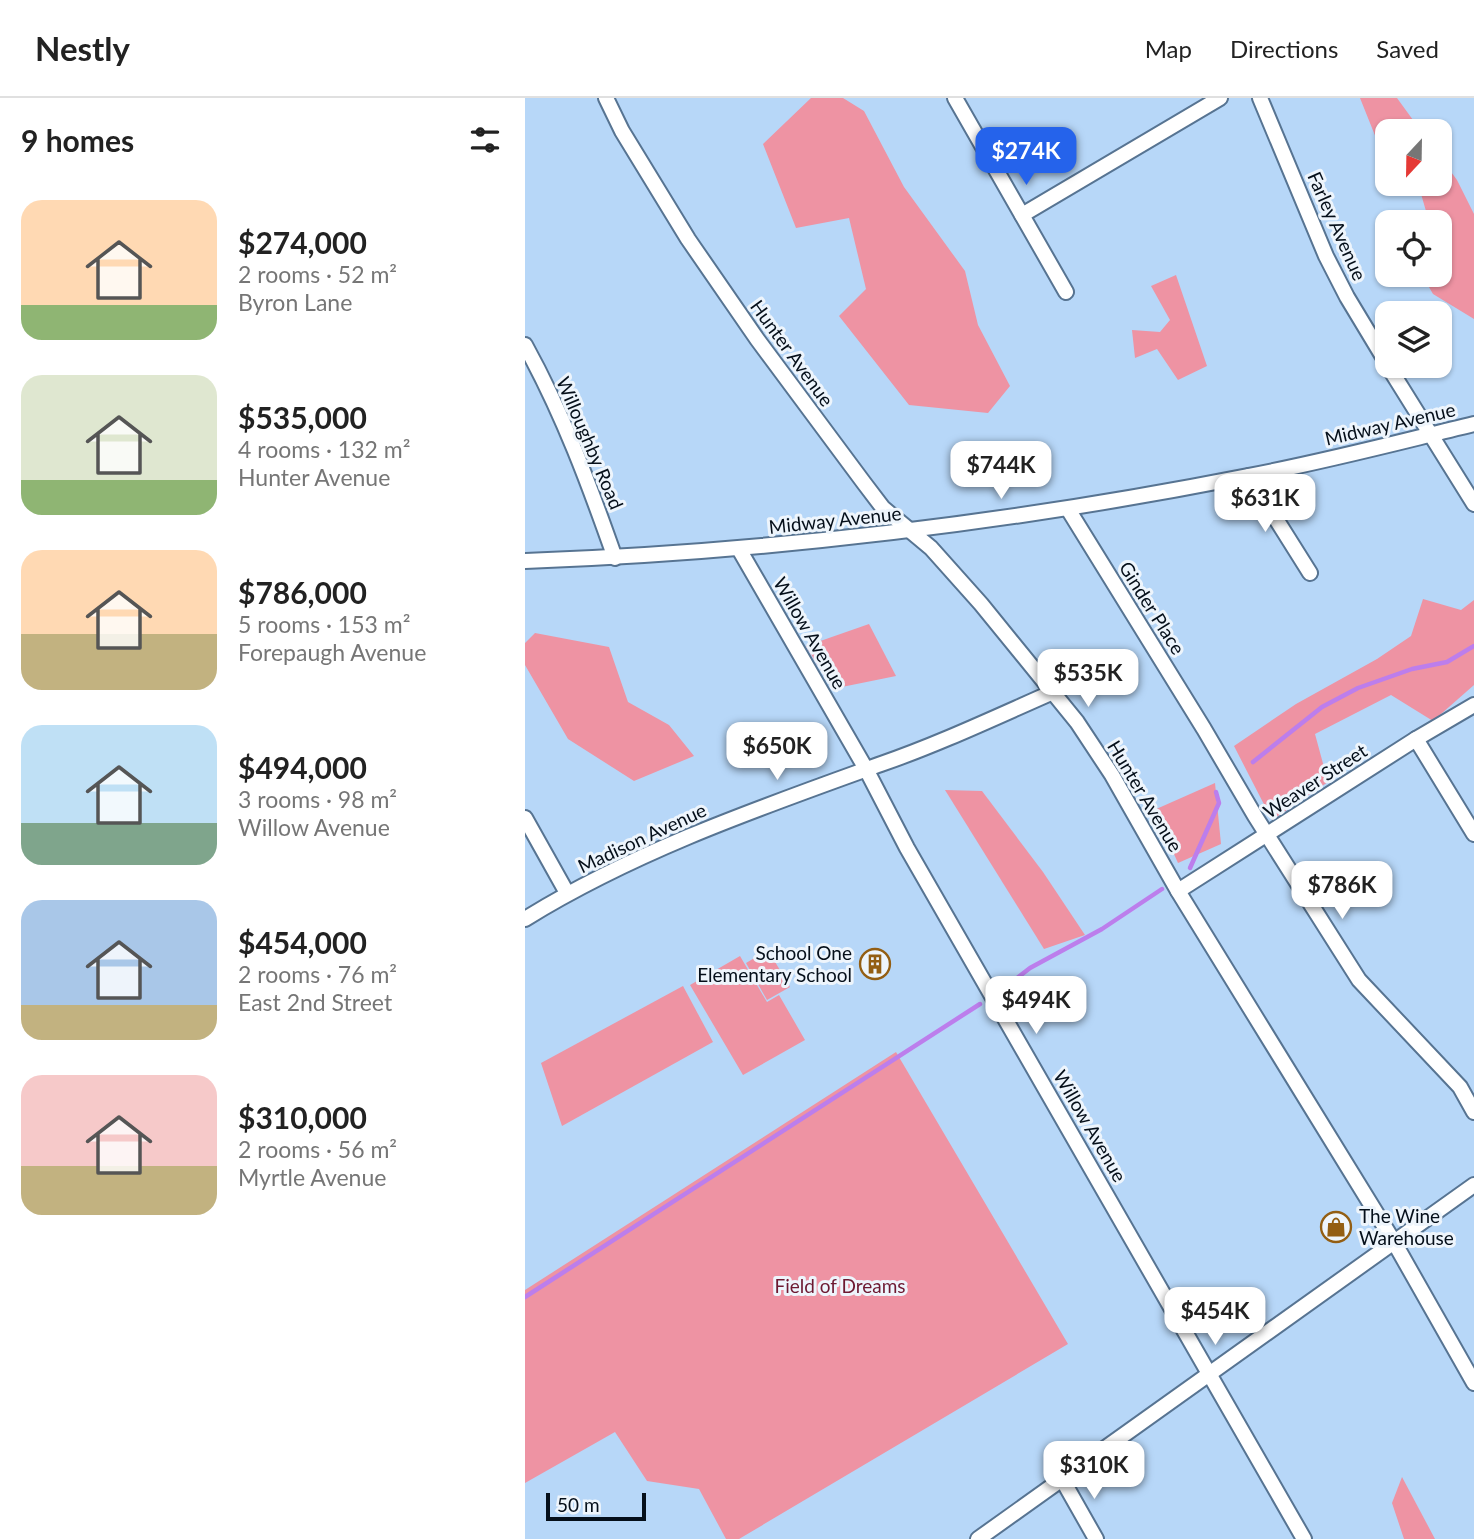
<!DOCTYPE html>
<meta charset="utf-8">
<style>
body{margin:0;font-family:Lato,sans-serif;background:#f6f6f6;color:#222;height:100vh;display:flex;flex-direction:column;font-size:26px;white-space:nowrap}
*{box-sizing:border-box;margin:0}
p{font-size:23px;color:#767676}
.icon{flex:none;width:38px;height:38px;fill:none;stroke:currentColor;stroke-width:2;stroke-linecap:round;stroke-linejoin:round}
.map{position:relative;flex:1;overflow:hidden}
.sheet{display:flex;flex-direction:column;background:#fff;width:525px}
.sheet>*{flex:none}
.needle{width:46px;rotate:202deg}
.tools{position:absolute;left:850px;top:21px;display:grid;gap:14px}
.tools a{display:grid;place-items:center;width:77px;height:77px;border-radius:14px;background:#fff;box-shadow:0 2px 5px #0004;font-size:35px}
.scale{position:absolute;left:21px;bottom:18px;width:100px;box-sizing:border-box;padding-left:7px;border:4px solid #050f1a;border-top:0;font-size:19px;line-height:24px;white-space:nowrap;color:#050f1a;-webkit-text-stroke:5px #eef5fc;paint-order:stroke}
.price{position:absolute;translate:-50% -60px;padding:0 16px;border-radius:14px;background:#fff;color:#222;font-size:23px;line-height:46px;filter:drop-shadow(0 2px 4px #0008)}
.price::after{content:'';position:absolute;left:50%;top:42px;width:21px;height:16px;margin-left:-10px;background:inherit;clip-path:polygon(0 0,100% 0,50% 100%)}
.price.current{background:#2563eb;color:#fff}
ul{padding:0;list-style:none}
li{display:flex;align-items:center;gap:21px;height:175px;padding:0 21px}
li span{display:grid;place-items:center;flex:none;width:196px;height:140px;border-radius:21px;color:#555}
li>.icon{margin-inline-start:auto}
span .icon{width:84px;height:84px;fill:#fffc;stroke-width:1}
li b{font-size:30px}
h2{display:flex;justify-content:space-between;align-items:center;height:84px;padding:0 21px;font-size:30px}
header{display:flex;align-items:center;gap:42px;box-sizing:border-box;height:98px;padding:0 35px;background:#fff;border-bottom:2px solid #e0e0e0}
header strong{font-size:33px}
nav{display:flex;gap:38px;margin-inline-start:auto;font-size:24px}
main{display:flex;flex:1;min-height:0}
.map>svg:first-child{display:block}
.green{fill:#ee93a3}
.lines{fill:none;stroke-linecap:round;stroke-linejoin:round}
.stream{stroke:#bc7eec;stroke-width:4.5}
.minor-casing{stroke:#577492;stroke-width:18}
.minor{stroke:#fff;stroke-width:14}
.labels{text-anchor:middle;stroke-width:6;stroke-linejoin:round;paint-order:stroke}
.street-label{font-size:19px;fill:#050f1a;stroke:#eef5fc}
.poi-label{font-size:19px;fill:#050f1a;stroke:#eef5fc;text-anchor:end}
.park-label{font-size:19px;fill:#6d1931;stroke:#eef5fc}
</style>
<header>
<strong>Nestly</strong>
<nav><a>Map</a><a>Directions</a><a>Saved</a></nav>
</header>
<main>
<section class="sheet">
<h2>9 homes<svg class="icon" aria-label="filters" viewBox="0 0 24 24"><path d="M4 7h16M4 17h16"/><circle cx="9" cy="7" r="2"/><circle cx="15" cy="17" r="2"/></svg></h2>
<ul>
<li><span style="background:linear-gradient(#ffd9b3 75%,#8fb573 0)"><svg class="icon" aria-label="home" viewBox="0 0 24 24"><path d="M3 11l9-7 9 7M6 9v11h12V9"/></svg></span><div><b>$274,000</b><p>2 rooms · 52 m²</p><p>Byron Lane</p></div></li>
<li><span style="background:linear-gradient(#dfe7d0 75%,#8fb573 0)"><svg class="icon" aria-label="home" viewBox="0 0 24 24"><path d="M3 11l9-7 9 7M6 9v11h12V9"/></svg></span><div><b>$535,000</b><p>4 rooms · 132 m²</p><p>Hunter Avenue</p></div></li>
<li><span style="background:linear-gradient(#ffd9b3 60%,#c2b280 0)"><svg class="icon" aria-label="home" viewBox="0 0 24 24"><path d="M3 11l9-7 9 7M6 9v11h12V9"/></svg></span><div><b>$786,000</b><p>5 rooms · 153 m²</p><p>Forepaugh Avenue</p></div></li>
<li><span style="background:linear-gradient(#bfe0f5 70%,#7fa58c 0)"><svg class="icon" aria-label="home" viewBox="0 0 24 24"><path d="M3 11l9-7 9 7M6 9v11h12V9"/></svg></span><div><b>$494,000</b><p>3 rooms · 98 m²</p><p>Willow Avenue</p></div></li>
<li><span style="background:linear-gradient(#a9c7e8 75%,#c2b280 0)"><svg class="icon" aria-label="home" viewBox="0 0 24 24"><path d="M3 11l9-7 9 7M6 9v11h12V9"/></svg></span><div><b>$454,000</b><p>2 rooms · 76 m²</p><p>East 2nd Street</p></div></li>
<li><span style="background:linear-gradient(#f6c9c9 65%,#c2b280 0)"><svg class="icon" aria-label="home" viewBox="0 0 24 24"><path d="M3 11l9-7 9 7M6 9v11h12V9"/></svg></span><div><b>$310,000</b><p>2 rooms · 56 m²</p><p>Myrtle Avenue</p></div></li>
</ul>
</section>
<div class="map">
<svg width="949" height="1441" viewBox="0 0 949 1441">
<rect width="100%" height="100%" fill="#b7d7f8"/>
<g class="green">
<polygon points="286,0 318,0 339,13 379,89 440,173 453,227 485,288 463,315 384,307 314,218 341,191 324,120 271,130 238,46"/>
<polygon points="835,0 872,0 896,33 863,33 863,70"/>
<polygon points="915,59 932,82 949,116 949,221 908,196 897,177 915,177 915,124 894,124 903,120 894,89 872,86 915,86"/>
<polygon points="651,177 682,268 653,282 632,251 610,260 607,232 635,234 645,222 626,188"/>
<polygon points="898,501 936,512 949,502 949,587 908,623 866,597 790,636 803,684 747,722 709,648 771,606 852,561 886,538"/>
<polygon points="344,526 371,578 307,591 281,548"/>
<polygon points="10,535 84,549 103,604 144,627 169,658 109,683 43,641 0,567 0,545"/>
<polygon points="690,685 696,746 653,765 629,712"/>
<polygon points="420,692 457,693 518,774 560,837 519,851"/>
<polygon points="243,852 265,889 242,902 221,865"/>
<polygon points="215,858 242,904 254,897 280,942 218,977 165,887"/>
<polygon points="158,888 188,944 37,1028 16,965"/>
<polygon points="371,954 543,1246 214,1441 201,1441 174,1391 122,1383 90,1334 0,1385 0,1192"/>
<polygon points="877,1379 910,1441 879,1441 867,1405"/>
</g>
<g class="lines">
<g class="stream">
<polyline points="728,664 797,609 833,590 887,571 922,564 949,548"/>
<polyline points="665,770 694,705 691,694"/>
<polyline points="483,887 505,870 577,831 637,791"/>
<polyline points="0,1199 455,906"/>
</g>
<g class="minor-casing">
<g id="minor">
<polyline points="81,0 97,33 163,141 232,241 339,385 358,410 406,450 456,506 552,624 587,677 653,793 869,1144 949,1285"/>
<polyline points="430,0 541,194"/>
<polyline points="735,0 801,158 822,199 863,267"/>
<polyline points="497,117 695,0"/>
<path d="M 0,247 C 38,316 64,386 90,460"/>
<polyline points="863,268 949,406"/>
<polyline points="724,378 785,475"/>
<polyline points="543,411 679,631 730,718 834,882 935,989 949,1014"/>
<polyline points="214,451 341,671 382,750 779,1441"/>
<path d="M 0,463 C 243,454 484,425 723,378 C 799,364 874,344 949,326"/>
<polyline points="891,641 949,736"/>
<polyline points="0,720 42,795"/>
<polyline points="653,793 891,641 949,607"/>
<path d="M 0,821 C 110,753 234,710 356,666 C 414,646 471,619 528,594"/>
<polyline points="537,1381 571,1441"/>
<polyline points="453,1441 949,1087"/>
</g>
</g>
<use href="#minor" class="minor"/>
</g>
<defs>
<g id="building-ring" transform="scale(1.575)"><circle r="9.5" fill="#eef5fc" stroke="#935e13" stroke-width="1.5"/><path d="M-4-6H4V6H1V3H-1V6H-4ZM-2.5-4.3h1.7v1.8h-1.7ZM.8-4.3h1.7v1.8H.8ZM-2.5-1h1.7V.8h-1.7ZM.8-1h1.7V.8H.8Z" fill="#935e13"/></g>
<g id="shop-ring" transform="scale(1.575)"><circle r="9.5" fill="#eef5fc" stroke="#935e13" stroke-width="1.5"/><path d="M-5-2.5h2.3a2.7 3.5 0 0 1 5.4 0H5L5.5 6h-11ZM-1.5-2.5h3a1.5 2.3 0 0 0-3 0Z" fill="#935e13"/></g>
</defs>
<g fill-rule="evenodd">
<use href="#building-ring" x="350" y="866"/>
<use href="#shop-ring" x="811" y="1129"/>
</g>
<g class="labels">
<g class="street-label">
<text transform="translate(812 128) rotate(66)" y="7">Farley Avenue</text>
<text transform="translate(267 255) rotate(54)" y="7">Hunter Avenue</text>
<text transform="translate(865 326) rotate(-13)" y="7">Midway Avenue</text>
<text transform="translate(65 345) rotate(67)" y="7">Willoughby Road</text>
<text transform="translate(310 422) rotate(-6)" y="7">Midway Avenue</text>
<text transform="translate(627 510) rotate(58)" y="7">Ginder Place</text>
<text transform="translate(285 535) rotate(60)" y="7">Willow Avenue</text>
<text transform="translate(790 683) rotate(-33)" y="7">Weaver Street</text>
<text transform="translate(620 698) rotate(59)" y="7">Hunter Avenue</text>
<text transform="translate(117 740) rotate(-25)" y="7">Madison Avenue</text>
<text transform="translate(565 1028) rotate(60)" y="7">Willow Avenue</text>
</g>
<g class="poi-label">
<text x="327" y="862">School One<tspan x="327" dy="22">Elementary School</tspan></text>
<text x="834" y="1125" text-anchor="start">The Wine<tspan x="834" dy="22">Warehouse</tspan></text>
</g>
<g class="park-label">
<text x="315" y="1195">Field of Dreams</text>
</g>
</g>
</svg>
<div class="tools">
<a><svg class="needle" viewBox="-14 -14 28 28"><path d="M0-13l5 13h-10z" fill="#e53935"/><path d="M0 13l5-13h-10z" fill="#767676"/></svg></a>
<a><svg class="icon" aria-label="locate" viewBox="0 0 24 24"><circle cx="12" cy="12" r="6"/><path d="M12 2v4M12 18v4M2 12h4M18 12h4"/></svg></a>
<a><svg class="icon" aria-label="layers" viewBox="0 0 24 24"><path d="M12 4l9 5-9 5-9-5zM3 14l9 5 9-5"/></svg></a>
</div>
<div class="scale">50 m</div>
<b class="price current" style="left:501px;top:89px">$274K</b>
<b class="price" style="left:476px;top:403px">$744K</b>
<b class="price" style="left:740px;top:436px">$631K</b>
<b class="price" style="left:563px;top:611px">$535K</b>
<b class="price" style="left:252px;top:684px">$650K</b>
<b class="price" style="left:817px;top:823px">$786K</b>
<b class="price" style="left:511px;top:938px">$494K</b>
<b class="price" style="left:690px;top:1249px">$454K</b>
<b class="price" style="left:569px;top:1403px">$310K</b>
</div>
</main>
